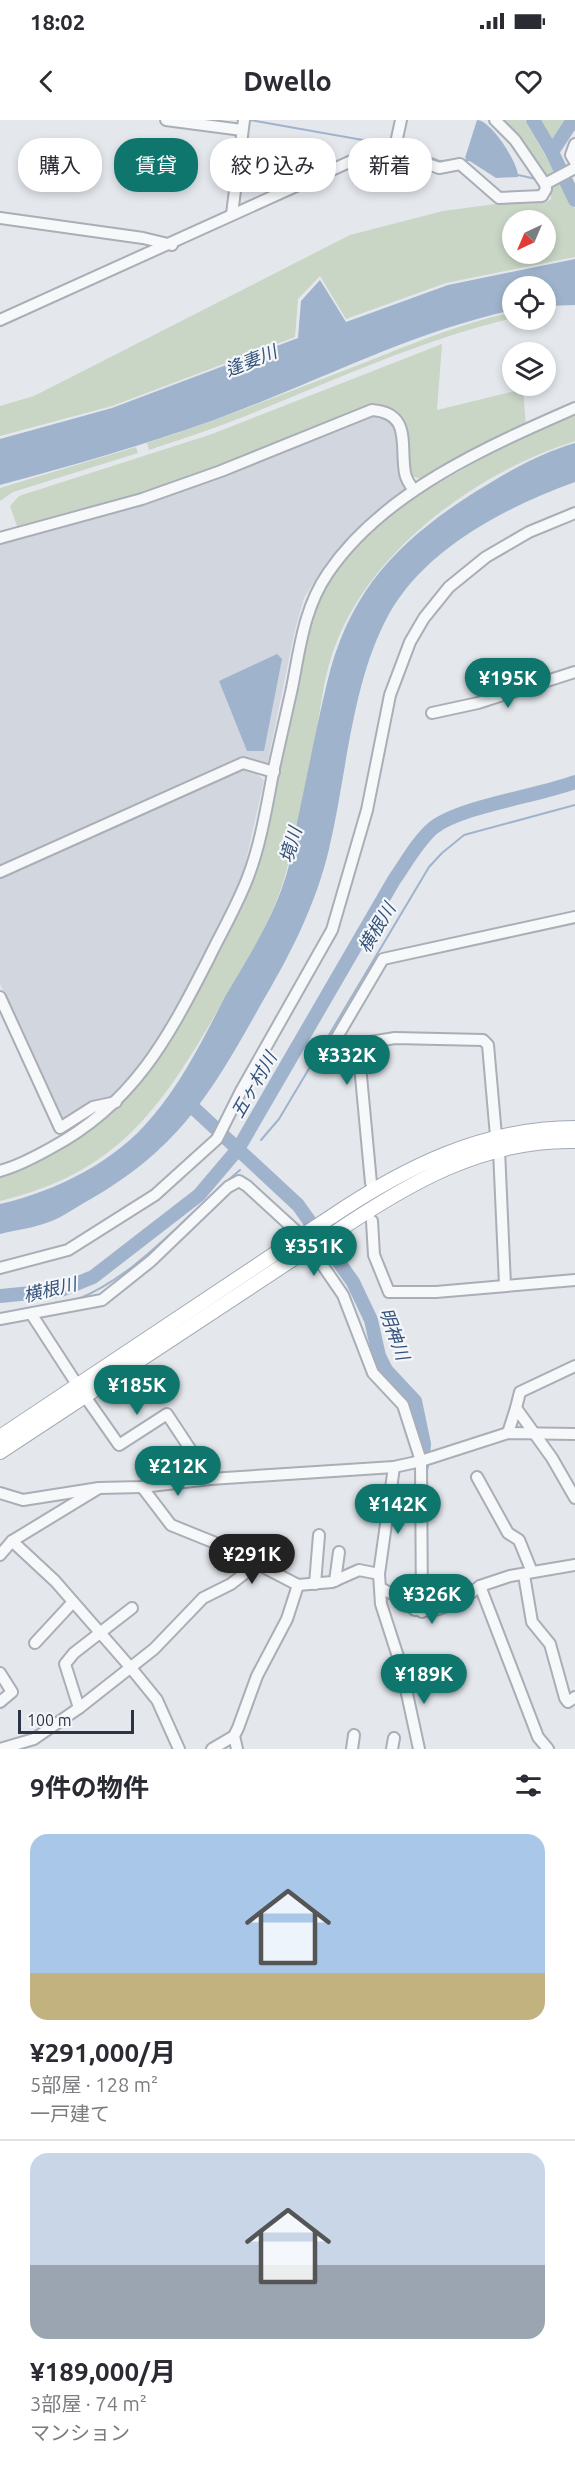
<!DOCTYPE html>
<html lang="ja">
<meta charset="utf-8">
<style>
body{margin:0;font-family:Ubuntu,"Noto Sans JP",sans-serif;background:#f7f7f7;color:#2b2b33;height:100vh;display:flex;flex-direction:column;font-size:22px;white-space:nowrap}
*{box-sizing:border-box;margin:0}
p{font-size:20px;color:#7c7c81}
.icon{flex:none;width:33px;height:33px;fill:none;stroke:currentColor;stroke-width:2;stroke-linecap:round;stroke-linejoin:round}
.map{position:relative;height:1629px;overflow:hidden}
.drawer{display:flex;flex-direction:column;background:#fff;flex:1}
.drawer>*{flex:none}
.top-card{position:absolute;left:18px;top:18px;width:540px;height:54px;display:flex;gap:12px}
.needle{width:39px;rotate:224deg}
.buttons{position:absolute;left:502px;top:90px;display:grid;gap:12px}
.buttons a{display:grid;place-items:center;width:54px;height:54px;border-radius:50%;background:#fff;box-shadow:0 3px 9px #0003;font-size:30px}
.scale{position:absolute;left:18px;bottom:15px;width:116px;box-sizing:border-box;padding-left:6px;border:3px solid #2b3445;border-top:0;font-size:16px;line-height:21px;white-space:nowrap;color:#2b3445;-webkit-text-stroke:4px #f4f6f9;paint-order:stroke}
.price{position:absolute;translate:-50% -51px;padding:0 14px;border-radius:21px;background:#0f766e;color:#fff;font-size:20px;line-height:39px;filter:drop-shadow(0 2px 3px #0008)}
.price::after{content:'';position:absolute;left:50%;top:36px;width:18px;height:14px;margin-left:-9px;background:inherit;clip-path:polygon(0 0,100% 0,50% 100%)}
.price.selected{background:#222;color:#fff}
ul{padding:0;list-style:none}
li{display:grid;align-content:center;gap:12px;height:318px;padding:0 30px}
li+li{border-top:2px solid #e1e1e2}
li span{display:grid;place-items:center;height:186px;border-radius:18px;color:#555}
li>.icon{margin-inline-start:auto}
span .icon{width:108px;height:108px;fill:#fffc;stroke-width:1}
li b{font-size:26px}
h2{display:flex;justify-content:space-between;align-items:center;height:72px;padding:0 30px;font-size:26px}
.chip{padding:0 21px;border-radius:24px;background:#fff;box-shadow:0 3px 9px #0003;font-size:21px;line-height:54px}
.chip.selected{background:#0f766e;color:#fff}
.status{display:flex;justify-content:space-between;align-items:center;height:42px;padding:0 30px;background:#fff;direction:ltr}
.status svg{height:16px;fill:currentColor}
header{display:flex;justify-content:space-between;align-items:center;height:78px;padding:0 30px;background:#fff;font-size:27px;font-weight:700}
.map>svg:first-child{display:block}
.built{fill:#d2d6de}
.green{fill:#c9d6c5;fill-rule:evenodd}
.water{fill:#9fb4cc}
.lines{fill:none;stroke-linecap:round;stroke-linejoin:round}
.stream{stroke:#9fb4cc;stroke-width:2}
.river{stroke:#9fb4cc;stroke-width:14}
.minor-casing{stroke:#a9aeb7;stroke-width:14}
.major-casing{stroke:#a3abb8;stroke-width:16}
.minor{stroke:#f7f8fa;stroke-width:10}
.major{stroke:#fff;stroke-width:14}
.major-bridge-casing{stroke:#a3abb8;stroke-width:16;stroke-linecap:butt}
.major-bridge{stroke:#fff;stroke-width:14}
.labels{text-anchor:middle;stroke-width:4.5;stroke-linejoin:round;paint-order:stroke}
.water-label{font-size:18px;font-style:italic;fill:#34527a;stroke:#f4f6f9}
</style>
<div class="status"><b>18:02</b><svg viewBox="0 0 49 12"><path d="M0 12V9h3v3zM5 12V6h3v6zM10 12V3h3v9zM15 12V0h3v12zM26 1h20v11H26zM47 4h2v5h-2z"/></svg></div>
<header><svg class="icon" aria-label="back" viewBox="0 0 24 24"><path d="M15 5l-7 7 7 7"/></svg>Dwello<svg class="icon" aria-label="heart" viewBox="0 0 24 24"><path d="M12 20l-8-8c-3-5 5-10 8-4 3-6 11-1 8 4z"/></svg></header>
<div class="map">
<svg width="575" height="1629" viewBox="0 0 575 1629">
<rect width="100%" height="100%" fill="#e4e7ec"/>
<g class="built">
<polygon points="371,295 384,296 392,301 397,310 401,357 407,370 376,393 349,418 325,445 304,478 295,510 267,645 241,636 0,747 0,423 147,384 223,356"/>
<polygon points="241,647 252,650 264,660 243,754 195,854 144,945 116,977 93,980 62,1001 0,864 0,758"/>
</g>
<g class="green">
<path d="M 497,0 L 525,0 L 556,54 L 548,58 C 539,41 511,16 497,0 Z"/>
<polygon points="540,0 571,0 554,26"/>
<path d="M 562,61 L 575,89 L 575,137 L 446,163 L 346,199 L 320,156 L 298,179 L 295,217 L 112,286 L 0,316 L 0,286 L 34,276 L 350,115 L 443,91 L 510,82 L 545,83 L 551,79 L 551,67 ZM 513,100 L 546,100 L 546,134 L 513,134 Z"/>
<path d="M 513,192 L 513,198 C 416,221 327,264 235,300 C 207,311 178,320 149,330 L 147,323 C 220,300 290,271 361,244 C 411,224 461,203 513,192 Z"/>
<path d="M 442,224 L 437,290 L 523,269 L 526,305 L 420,359 L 410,355 C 407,321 419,287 372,283 L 238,338 L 140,373 L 17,406 L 10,386 L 19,376 L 212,314 Z"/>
<path d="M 575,292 L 575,321 C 480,351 375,426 337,521 C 324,552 321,587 315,620 C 306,666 297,714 284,759 C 273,798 248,838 228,873 C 167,977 127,1051 0,1081 L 0,1056 L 128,975 L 156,942 L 187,893 L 253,760 L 269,702 L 304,519 L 325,463 L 347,433 L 394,389 L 523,315 Z"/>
<polygon points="136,327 138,333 13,372 0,381 0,368"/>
</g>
<g class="water">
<path d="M 477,0 C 491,0 519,44 518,57 L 496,58 L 465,38 Z"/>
<path d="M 575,139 L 575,185 L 546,186 L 546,166 L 513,166 L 513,190 C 410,212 313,264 214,300 C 144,325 71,346 0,365 L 0,319 L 112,288 L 298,218 L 301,181 L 320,160 L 346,202 L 448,165 Z"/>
<path d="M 575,323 L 575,362 C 506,387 426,428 389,494 C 351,563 347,654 329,729 C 316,785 289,837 260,886 C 212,972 178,1030 89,1080 C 76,1087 63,1097 49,1102 C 34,1108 16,1110 0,1114 L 0,1084 C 56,1071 115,1042 152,997 C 183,961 204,917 226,875 C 247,839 271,802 284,762 C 291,743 293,722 297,703 C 307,656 316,609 327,563 C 349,471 398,421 475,372 C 507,352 538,334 575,323 Z"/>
<polygon points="277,534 282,539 264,631 247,631 219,561"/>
</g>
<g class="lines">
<g class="stream">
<polyline points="250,0 391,25"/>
<polyline points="400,25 439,41 469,40"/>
<polyline points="518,55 536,59"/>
<polyline points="261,1020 279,999 429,747 442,733 464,715 575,685"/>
<polyline points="226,1062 240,1050"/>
<path d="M 76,1180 C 128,1159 166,1117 207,1080"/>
</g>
<g class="river">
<polyline points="533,0 552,32 575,80"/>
<polyline points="552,32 573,0"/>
<polyline points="184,979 298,1085 353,1162 371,1200 379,1236 386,1250 415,1281 424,1324 422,1346"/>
<path d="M 0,1176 L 61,1170 L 93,1157 L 199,1075 L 238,1029 L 394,760 C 406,743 417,722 433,708 C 461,686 538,676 575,662"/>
</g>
<g class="minor-casing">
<g id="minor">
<polyline points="166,0 242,10"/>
<polyline points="401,0 394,32 439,48 460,44 499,78 542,76 546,69 545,64 515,20 495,0"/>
<polyline points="575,24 571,35 575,42"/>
<polyline points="545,64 575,48"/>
<polyline points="232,94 244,0"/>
<polyline points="0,98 143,118 172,125"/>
<polyline points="0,200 378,29 394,32"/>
<path d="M 0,418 L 142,379 L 221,351 L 372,290 C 412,293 400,325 405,353 C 406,359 410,365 414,370"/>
<polyline points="432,593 478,583 575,552"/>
<polyline points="0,752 243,643 274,652"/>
<polyline points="0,877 60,1008 93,987 116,982"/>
<polyline points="358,924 339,923 337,917 383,839 575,797"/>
<polyline points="499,1030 505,1165"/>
<path d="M 0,1051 C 18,1046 35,1037 51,1028 C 133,984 167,920 208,840 C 221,813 237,786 248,757 C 261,723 267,684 274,648 C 280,622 286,595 292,568 C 300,527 304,488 328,453 C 383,372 488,326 575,288"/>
<polyline points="371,1063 358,924 395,918 483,920 488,925 496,1016"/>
<polyline points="372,1101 374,1135 389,1172 436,1172 575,1160"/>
<polyline points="0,1148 68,1130 155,1075 217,1019 241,971 332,810 367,690 390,575 410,522 424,498 449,467 486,437 529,412 575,393"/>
<polyline points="32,1195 78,1266"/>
<polyline points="0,1199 102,1180 151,1141 228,1067 239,1061 247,1066 295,1110 321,1143 343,1175 373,1253 403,1285 421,1341 422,1492"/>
<polyline points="84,1275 119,1325 167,1294 210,1359"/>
<polyline points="516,1288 520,1272 575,1246"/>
<polyline points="508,1313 516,1288 552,1338 575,1378"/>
<polyline points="394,1347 379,1454 381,1484 401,1546 419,1629"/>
<polyline points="477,1357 508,1413 519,1420 532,1452"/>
<polyline points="142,1367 171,1405 223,1426 298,1465 332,1462 359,1450 379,1454"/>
<polyline points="0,1373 23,1380 99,1368 142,1367 210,1359 394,1347 421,1341 508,1313 575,1314"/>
<polyline points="12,1421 55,1461 131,1548 157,1580 179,1629"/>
<polyline points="0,1435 12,1421 99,1368"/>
<polyline points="524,1455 532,1502 550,1524 565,1578 568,1582 575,1577"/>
<polyline points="335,1461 339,1432"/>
<polyline points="315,1464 319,1415"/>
<polyline points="480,1466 538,1617 548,1629"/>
<polyline points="380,1468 399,1477 415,1490 432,1491 459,1482 480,1466 510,1456 575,1445"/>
<polyline points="35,1523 73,1482"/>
<polyline points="0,1553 12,1572 0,1582"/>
<polyline points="79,1588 65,1544 74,1533 132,1488"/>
<polyline points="234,1616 237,1629"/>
<polyline points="0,1629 34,1619 79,1588 154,1529 203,1478 231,1464 257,1444"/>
<polyline points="212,1629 234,1616 238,1608 257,1556 287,1499 298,1465"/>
<polyline points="352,1629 354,1615"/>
<polyline points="392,1629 394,1618"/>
</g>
</g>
<g class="major-casing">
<g id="major">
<path d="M 331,1097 C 405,1047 484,1008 575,1008"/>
<path d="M 333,1114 C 407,1064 483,1019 575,1021"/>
<polyline points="0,1317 294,1121"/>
<polyline points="0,1332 302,1133"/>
</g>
</g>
<use href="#minor" class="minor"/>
<use href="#major" class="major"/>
<g class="major-bridge-casing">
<g id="major-bridge">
<polyline points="294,1121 331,1097"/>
<polyline points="302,1133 333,1114"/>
</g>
</g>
<use href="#major-bridge" class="major-bridge"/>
</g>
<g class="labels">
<g class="water-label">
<text transform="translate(251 241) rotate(-22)" y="6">逢妻川</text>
<text transform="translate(291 725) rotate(-74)" y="6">境川</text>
<text transform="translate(377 808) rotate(-59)" y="6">横根川</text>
<text transform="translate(254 965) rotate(-60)" y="6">五ヶ村川</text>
<text transform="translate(50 1170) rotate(-13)" y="6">横根川</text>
<text transform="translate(394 1214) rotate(70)" y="6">明神川</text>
</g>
</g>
</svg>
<div class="buttons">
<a><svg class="needle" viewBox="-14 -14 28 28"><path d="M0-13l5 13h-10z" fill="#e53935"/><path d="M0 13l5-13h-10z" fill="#7c7c81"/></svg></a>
<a><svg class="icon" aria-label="locate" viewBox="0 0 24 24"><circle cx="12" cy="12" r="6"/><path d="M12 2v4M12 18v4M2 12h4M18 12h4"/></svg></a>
<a><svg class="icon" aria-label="layers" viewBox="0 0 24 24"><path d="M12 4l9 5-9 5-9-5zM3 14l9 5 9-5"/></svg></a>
</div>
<div class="scale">100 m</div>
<b class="price" style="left:508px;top:589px">¥195K</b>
<b class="price" style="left:347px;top:966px">¥332K</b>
<b class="price" style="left:314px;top:1157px">¥351K</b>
<b class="price" style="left:137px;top:1296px">¥185K</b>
<b class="price" style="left:178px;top:1377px">¥212K</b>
<b class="price" style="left:398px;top:1415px">¥142K</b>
<b class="price selected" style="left:252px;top:1465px">¥291K</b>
<b class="price" style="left:432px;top:1505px">¥326K</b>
<b class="price" style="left:424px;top:1585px">¥189K</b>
<div class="top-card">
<a class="chip">購入</a>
<a class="chip selected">賃貸</a>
<a class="chip">絞り込み</a>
<a class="chip">新着</a>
</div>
</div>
<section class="drawer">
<h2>9件の物件<svg class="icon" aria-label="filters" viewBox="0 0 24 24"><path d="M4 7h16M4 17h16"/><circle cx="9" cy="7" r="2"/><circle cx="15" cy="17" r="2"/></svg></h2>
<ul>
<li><span style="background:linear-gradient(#a9c7e8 75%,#c2b280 0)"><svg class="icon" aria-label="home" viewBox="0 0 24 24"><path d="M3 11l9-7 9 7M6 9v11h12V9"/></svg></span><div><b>¥291,000/月</b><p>5部屋 · 128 m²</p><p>一戸建て</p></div></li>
<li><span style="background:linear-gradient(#c9d6e8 60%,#9aa5b1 0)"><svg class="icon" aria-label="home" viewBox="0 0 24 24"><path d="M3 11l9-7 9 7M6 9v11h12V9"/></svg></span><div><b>¥189,000/月</b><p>3部屋 · 74 m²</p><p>マンション</p></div></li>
</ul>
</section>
